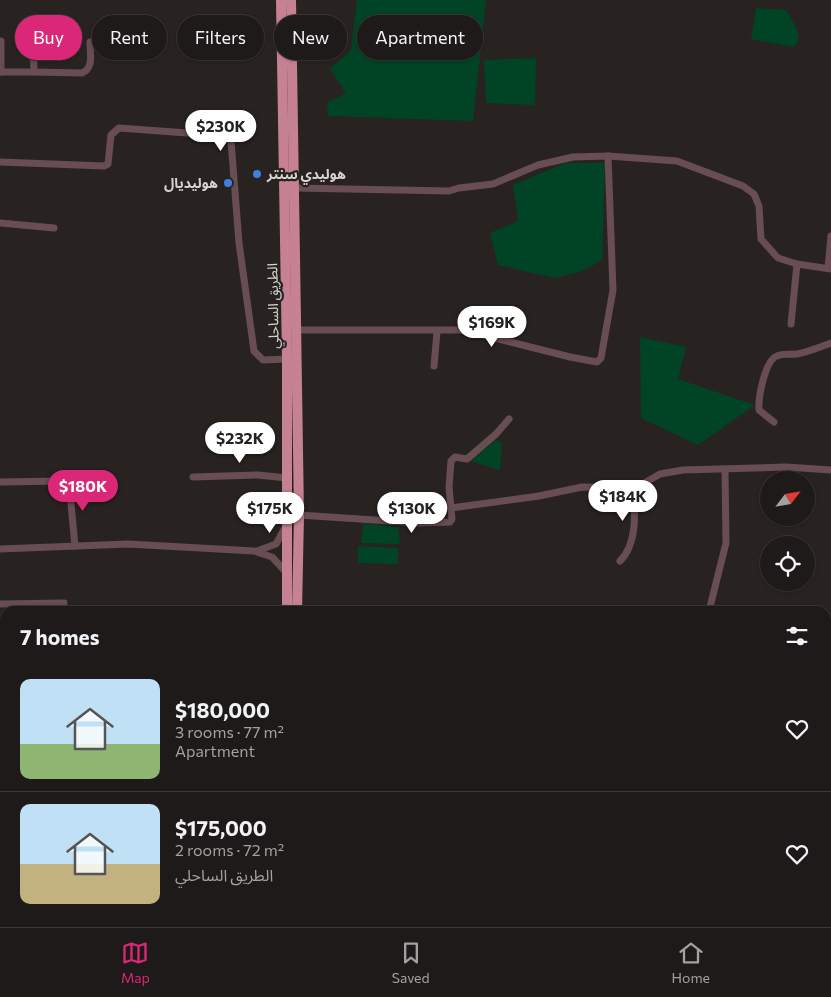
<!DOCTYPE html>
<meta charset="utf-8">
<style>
body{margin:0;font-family:Commissioner,"Noto Sans Arabic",sans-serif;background:#2b2726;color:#f1f3f6;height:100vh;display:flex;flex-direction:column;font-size:19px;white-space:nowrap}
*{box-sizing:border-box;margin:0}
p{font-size:16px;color:#a1a1a2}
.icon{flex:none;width:28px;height:28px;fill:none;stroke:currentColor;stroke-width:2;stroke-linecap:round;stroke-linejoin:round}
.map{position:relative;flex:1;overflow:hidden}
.side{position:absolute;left:0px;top:606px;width:831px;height:321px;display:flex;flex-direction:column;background:#1e1a19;border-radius:15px 15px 0 0;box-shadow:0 1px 4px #0004,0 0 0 1px #3c3838}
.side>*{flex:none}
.banner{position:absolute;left:15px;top:15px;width:500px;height:45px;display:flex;gap:10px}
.needle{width:32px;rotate:59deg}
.controls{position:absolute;left:760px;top:471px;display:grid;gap:10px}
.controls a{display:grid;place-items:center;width:55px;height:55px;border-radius:50%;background:#1e1a19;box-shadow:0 1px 4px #0004,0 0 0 1px #3c3838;font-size:25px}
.price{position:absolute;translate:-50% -42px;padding:0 11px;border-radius:18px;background:#fff;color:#222;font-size:16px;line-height:32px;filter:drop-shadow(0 1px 2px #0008)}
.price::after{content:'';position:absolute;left:50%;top:30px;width:15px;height:11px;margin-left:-8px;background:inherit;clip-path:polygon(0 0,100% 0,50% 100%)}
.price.active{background:#db2777;color:#fff}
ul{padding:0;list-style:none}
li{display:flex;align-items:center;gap:15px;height:125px;padding:0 20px}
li+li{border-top:1px solid #3c3838}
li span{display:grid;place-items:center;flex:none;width:140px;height:100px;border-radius:10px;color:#555}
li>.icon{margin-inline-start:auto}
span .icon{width:60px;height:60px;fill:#fffc;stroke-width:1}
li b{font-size:21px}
h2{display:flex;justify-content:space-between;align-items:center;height:60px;padding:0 20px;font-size:21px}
.pill{padding:0 18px;border-radius:22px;background:#1e1a19;box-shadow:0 1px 4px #0004,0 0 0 1px #3c3838;font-size:18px;line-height:45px}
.pill.active{background:#db2777;color:#fff}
.dock{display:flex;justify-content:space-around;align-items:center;height:70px;border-top:1px solid #3c3838;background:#1e1a19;font-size:14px;color:#a1a1a2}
.dock a{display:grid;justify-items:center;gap:2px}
.dock .active{color:#db2777}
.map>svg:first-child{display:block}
.green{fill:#004325}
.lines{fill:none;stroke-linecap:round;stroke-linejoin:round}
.minor{stroke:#684d52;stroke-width:7}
.major{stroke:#ab7380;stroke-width:9}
.highway{stroke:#c68292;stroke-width:10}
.shop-dot{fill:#3f7fe0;stroke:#282321;stroke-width:2}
.labels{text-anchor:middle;stroke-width:4.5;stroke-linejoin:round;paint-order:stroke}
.poi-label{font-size:14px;font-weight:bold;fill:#d6d3d2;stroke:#282321;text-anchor:start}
.street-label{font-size:14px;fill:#d6d3d2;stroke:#282321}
</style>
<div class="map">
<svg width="831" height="927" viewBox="0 0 831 927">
<rect width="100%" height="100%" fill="#282321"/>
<g class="green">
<polygon points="357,0 486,0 473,121 328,116 327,103 346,93 330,69 351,50"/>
<path d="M 756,8 L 786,10 C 792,21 806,38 793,47 L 751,39 Z"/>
<polygon points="536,58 535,105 486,103 484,60"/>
<polygon points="565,163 605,163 602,261 576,273 554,278 498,265 490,233 518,221 513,185"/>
<polygon points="640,337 686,347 678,379 755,405 698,445 641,418"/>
<polygon points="496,440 502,443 500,470 470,461"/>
<polygon points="363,524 398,527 400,544 361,543"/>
<polygon points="358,546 398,548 398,564 358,563"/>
</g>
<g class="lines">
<g class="minor">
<polyline points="0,72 34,72 33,36"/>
<polyline points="1,72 1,41"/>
<path d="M 34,72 L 82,73 C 94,68 90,54 90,42"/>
<polyline points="0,162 104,166 108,164 111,135 119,128 228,136 231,141 239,243 254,351 263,360 287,359"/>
<polyline points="295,188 449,191 459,188 493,184 538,165 573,157 608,156 677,161 743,186 754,194 759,206 761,239 778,258 797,264 831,269"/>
<polyline points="0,223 54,228"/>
<polyline points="828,268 831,236"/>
<polyline points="791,324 797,264"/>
<polyline points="296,330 463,330 570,357 597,362 601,358 613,290 608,156"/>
<polyline points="434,366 437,332"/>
<path d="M 774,422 L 759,410 C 758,398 765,360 777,356 C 783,353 791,355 797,354 C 809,352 820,347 831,343"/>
<polyline points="193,477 258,475 287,478"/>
<polyline points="0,482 63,481 69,483 75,546"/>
<polyline points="451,508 539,496 582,487 633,488 639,486 660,474 683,470 786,467 831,470"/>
<polyline points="299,515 420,523 450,522 452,519 449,487 451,461 455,457 467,459 496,434 509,419"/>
<polyline points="0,549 128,544 254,551 272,557 286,572"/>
<polyline points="257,551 276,544 286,526"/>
<path d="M 620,561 C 638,543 635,511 633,488"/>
<polyline points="0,604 64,603"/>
<polyline points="709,611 726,543 725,470"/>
<polyline points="0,645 5,645"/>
<polyline points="826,785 831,764"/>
<polyline points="0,850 5,876"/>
<polyline points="826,920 831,919"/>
<polyline points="14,922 14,927"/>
<polyline points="367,922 368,927"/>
<polyline points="648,922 649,927"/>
<polyline points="687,922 687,927"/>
<polyline points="174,923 175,922"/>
<polyline points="320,927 330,922"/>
<polyline points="477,927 480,922"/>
<polyline points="733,927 737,924"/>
<polyline points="781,927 783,922"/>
</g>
<polyline class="major" points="826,797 831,799"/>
<g class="highway">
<polyline points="281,0 287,359 287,611"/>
<polyline points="291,0 299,515 297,611"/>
<polyline points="277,927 277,922"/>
<polyline points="288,927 288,922"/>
</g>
</g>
<g class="shop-dot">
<circle cx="257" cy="174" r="5"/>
<circle cx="228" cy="183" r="5"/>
</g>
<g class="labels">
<g class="poi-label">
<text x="267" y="179">هوليدي سنتر</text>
<text x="218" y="188" text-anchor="end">هوليديال</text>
</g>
<g class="street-label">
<text transform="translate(273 306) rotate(-91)" y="5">الطريق الساحلي</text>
</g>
</g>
</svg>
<div class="controls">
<a><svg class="needle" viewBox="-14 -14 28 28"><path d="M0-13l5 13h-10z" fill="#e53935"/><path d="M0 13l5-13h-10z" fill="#a1a1a2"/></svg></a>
<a><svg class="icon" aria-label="locate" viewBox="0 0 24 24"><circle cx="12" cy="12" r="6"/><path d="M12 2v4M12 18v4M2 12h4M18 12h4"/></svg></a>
</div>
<b class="price" style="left:221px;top:152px">$230K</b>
<b class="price" style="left:492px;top:348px">$169K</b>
<b class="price" style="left:240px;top:464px">$232K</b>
<b class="price active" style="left:83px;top:512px">$180K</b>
<b class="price" style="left:623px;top:522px">$184K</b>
<b class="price" style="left:270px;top:534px">$175K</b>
<b class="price" style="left:412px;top:534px">$130K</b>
<div class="banner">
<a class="pill active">Buy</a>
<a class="pill">Rent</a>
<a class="pill">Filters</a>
<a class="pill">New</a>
<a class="pill">Apartment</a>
</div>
<section class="side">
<h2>7 homes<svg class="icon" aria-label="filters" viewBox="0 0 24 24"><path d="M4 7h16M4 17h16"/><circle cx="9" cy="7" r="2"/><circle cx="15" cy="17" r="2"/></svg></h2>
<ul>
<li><span style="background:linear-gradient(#bfe0f5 65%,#8fb573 0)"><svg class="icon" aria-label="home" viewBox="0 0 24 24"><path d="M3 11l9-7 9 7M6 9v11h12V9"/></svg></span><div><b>$180,000</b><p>3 rooms · 77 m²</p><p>Apartment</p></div><svg class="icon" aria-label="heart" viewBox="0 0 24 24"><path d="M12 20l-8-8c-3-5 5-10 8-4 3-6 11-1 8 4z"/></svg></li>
<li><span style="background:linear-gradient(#bfe0f5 60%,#c2b280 0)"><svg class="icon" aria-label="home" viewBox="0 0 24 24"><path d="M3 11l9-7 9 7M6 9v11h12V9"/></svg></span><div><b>$175,000</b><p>2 rooms · 72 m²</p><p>الطريق الساحلي</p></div><svg class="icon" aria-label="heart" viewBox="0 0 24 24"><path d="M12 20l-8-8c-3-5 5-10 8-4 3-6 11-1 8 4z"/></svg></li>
</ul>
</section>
</div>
<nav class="dock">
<a class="active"><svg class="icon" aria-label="map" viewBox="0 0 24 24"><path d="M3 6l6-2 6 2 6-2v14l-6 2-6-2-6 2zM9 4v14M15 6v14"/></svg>Map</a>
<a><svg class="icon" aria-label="saved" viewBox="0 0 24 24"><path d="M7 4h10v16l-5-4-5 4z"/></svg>Saved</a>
<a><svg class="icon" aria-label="home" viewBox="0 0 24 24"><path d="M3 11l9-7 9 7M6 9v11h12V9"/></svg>Home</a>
</nav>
